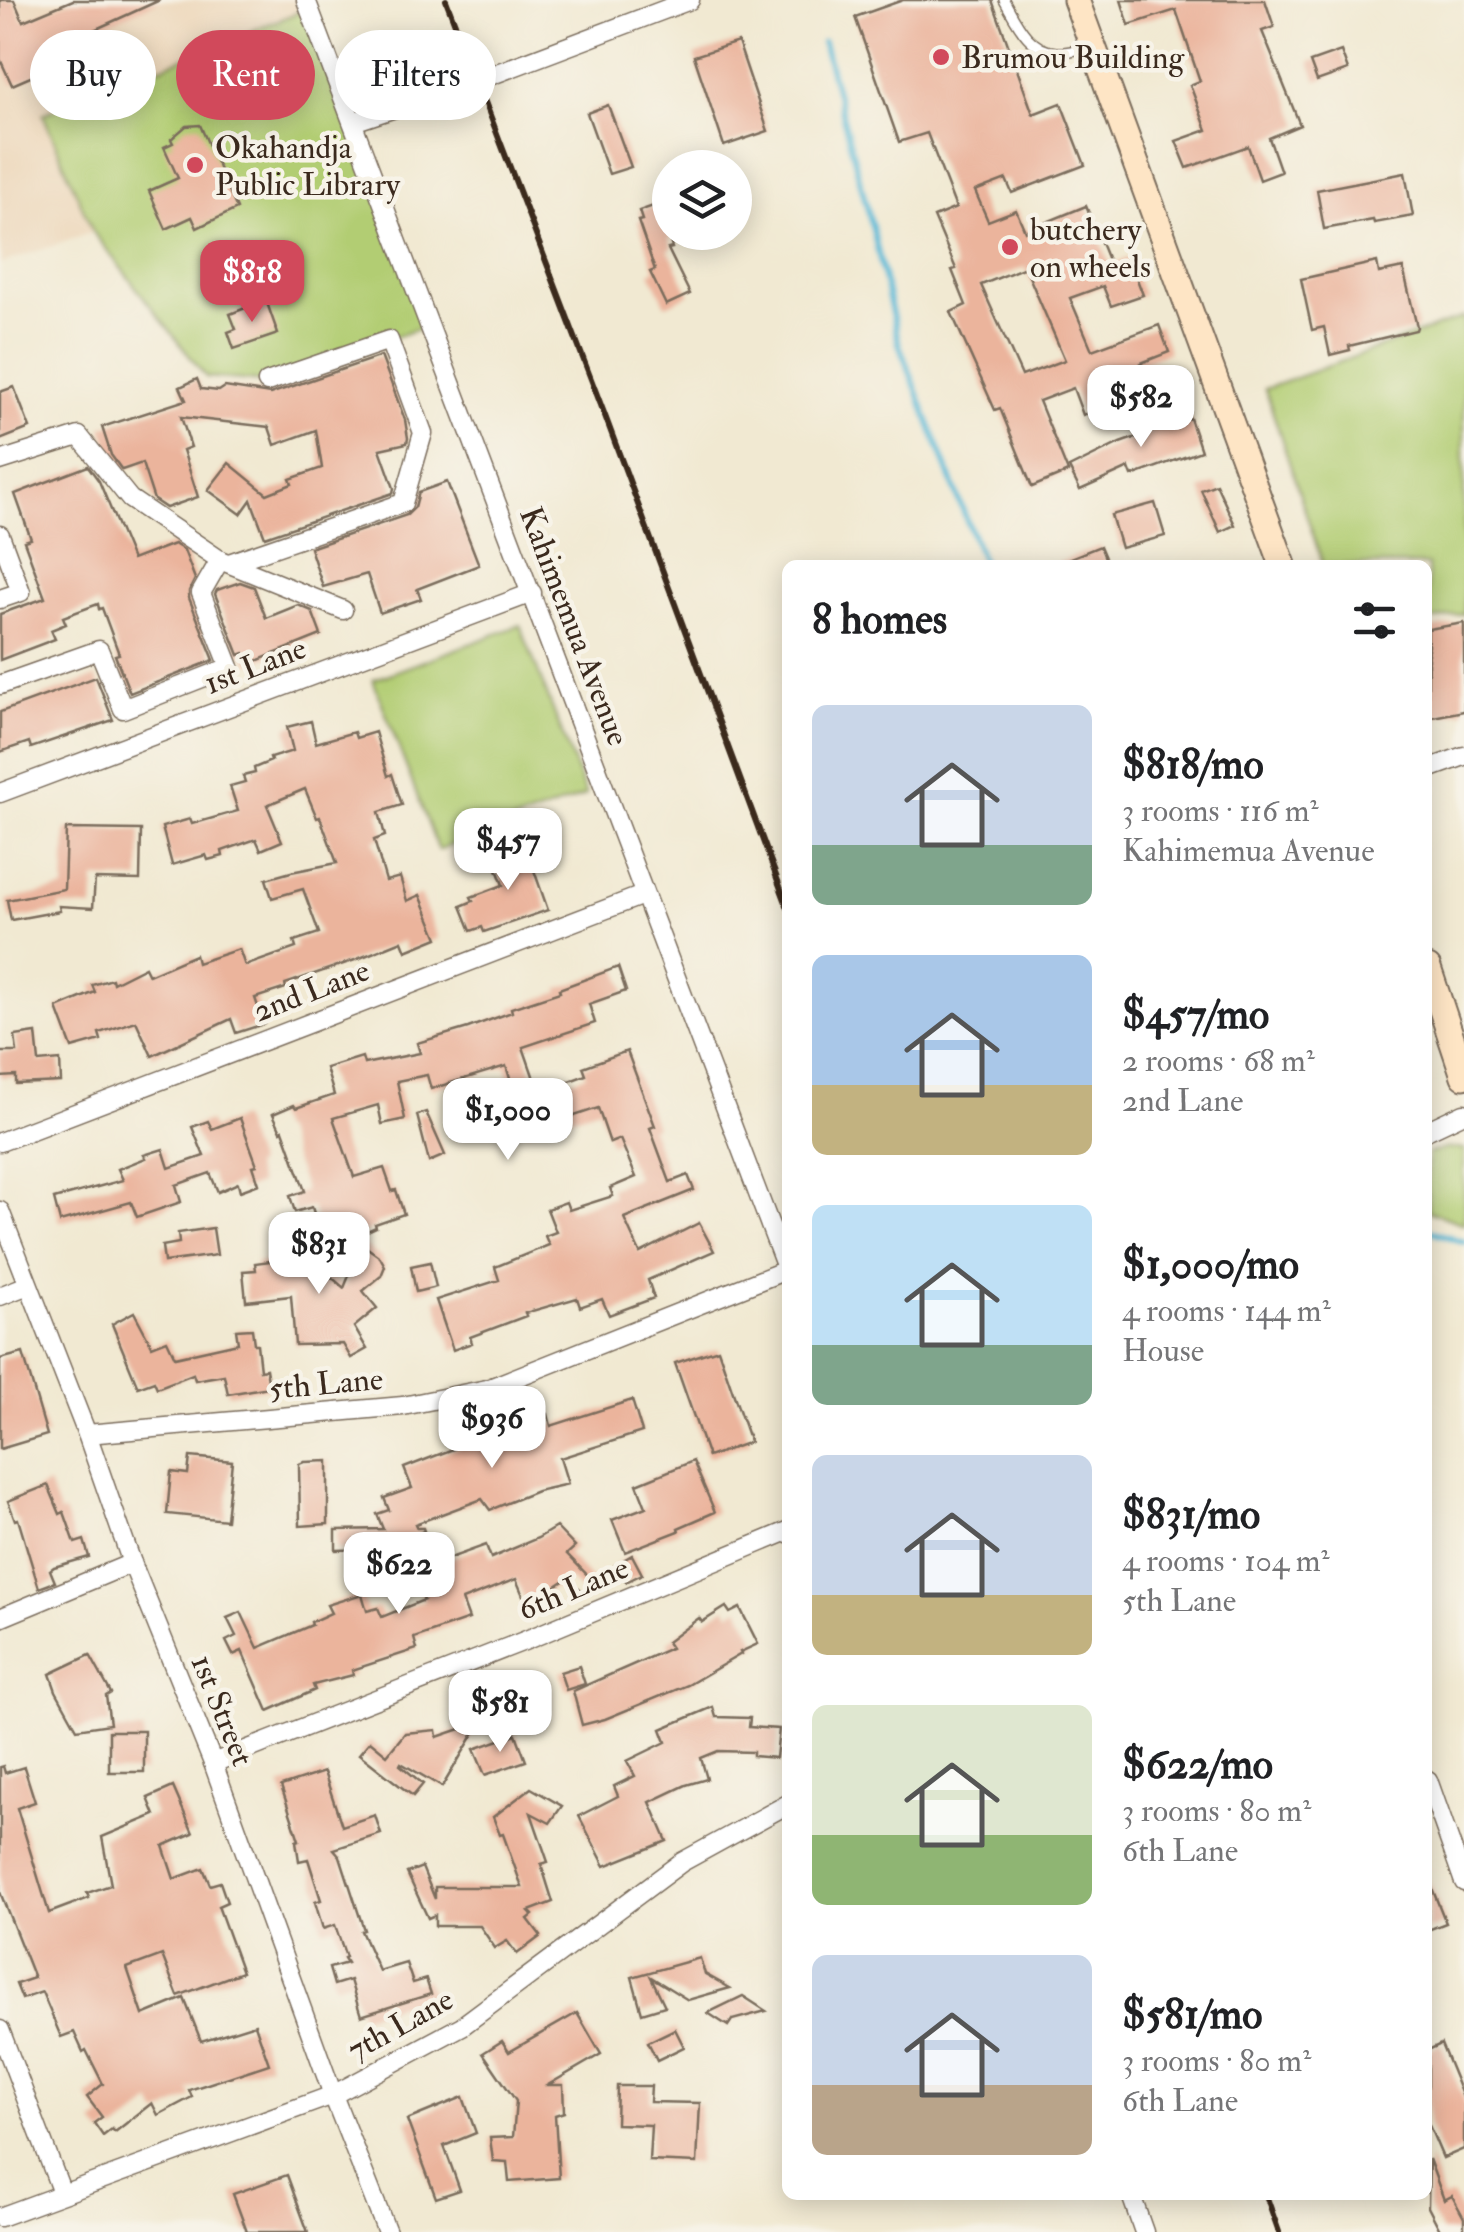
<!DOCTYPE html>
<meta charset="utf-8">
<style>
body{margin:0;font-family:"IM FELL Double Pica",serif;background:#f2f2f2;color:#202124;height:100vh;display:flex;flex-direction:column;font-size:38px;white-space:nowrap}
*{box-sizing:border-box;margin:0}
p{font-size:32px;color:#757577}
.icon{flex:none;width:55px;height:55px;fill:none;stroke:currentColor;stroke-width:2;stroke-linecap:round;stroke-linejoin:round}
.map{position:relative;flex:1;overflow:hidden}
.panel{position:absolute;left:782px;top:560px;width:650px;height:1640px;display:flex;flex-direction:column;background:#fff;border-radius:15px;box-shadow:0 5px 25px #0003}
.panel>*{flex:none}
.banner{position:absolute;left:30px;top:30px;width:602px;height:90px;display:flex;gap:20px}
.buttons{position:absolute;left:652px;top:150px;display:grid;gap:20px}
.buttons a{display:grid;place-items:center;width:100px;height:100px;border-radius:50%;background:#fff;box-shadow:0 5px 25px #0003;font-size:50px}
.price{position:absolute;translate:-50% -85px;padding:0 22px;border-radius:20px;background:#fff;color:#222;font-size:32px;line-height:65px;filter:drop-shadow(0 2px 5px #0008)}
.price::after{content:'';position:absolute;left:50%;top:60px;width:30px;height:22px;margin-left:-15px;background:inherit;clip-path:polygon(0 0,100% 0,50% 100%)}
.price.selected{background:#d1495b;color:#fff}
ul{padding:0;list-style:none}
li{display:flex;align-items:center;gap:30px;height:250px;padding:0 30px}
li span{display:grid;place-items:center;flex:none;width:280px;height:200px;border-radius:15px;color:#555}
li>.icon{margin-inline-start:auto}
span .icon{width:120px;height:120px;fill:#fffc;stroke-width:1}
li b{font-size:42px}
h2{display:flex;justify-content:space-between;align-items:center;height:120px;padding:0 30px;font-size:42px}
.chip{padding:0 35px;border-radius:45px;background:#fff;box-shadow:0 5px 25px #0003;font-size:35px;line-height:90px}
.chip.selected{background:#d1495b;color:#fff}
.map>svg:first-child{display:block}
.built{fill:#edd7ba}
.green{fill:#b2cd73;stroke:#767c48;stroke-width:2.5}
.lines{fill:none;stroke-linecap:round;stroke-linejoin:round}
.stream{stroke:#57b8d5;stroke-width:6}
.building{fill:#ebb49c;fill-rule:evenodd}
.lane-casing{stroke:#7b6d5d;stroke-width:12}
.street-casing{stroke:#7b6d5d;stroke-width:21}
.secondary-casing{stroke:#7b6d5d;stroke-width:29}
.lane{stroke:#fff;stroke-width:9}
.street{stroke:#fff;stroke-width:18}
.secondary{stroke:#fee5c5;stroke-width:25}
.rail{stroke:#3b2a1e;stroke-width:6}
.poi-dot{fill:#d1495b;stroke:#f7f3e8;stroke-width:4}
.labels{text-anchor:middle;stroke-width:9;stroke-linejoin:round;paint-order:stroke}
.poi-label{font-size:32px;fill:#3b2a1e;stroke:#f7f3e8;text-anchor:start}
.street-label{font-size:32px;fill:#3b2a1e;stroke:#f7f3e8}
</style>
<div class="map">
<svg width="1464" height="2232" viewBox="0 0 1464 2232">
<rect width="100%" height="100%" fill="#f7f3e8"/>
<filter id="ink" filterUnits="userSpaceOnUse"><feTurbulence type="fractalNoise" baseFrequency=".01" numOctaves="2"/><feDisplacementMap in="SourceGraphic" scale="20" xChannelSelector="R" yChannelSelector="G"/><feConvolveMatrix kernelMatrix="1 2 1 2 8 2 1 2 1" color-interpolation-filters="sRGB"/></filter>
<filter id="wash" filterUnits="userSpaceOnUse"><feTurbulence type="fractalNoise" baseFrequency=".0048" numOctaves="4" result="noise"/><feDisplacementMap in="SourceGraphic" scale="40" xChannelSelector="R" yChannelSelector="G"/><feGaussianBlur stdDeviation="2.25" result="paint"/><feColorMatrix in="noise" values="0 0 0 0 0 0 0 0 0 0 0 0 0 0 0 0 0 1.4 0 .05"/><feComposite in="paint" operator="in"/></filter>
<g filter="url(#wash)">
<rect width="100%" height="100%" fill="#f1e9d2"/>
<polygon class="built" points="0,0 306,0 309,9 43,114 93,232 0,264"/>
<g class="green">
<polygon points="309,8 429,325 267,382 206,377 93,232 43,114"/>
<polygon points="1464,317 1464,614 1428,621 1428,565 1323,565 1265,389"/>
<polygon points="520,625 586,795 438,850 373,680"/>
<polygon points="1446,1148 1464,1149 1464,1224 1428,1211 1428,1154"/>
</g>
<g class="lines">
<g class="stream">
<polyline points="823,42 872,226 899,344 984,565"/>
<polyline points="1428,1230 1464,1242"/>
</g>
</g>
<g id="blocks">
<g class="building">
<polygon points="0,0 14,0 23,21 73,0 160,0 72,40 79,56 12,85 0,59"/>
<path d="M 903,0 L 992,0 L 1033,114 L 1061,103 L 1085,165 L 1012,193 L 1006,179 L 975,191 L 988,221 L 1016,210 L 1025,231 L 1086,206 L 1110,265 L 1129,258 L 1143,295 L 1111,306 L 1103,286 L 1070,298 L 1092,350 L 1159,325 L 1169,352 L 1141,363 L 1150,391 L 1083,415 L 1073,388 L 1039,401 L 1068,472 L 1032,487 L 1000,408 L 995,410 L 951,312 L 966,305 L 952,270 L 956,269 L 934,217 L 956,208 L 927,133 L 899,142 L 855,17 ZM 1025,267 L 1065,360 L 1022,376 L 981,285 Z"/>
<polygon points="1121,0 1265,0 1274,27 1262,31 1300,125 1269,138 1281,172 1260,180 1248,146 1187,168 1176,141 1207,130 1190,85 1200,81 1176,10 1129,25"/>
<polygon points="738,42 768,131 724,146 694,56"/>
<polygon points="1341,51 1348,70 1317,81 1310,62"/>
<polygon points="608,105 631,167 609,174 587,113"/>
<polygon points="200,125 237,209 197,228 192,217 166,229 149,191 178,178 164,147 173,143 171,139 186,126"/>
<polygon points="1405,173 1413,216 1374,223 1373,220 1324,229 1317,190"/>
<polygon points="656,205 660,217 665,215 672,237 669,238 672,248 668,249 690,294 666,305 650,272 655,270 638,221 642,220 639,211"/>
<polygon points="1377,262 1379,273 1403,268 1417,327 1416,330 1349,346 1350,350 1330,355 1324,327 1312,330 1301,279"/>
<polygon points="266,300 278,334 234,349 228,332 236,329 230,314"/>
<polygon points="381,356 405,420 408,438 407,443 380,449 394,488 393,493 265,537 251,500 241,514 208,490 229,463 267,494 292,484 290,479 322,468 316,430 275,445 269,427 181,417 191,447 183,450 198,497 166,508 154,500 142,463 122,470 111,455 102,427 186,400 180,387 197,379 201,389 219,391 225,387 270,394"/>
<polygon points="14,387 30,428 0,440 0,392"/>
<polygon points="1164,403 1170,425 1190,418 1201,451 1132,476 1129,468 1080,490 1069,468 1120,443 1151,432 1144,409"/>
<polygon points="88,466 99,481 132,560 174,544 184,550 195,579 189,591 189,598 214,660 130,693 115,655 119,654 102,608 99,609 98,604 63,617 66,624 51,630 55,639 0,660 0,614 45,598 24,541 31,539 15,494"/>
<polygon points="447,482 479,565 417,589 421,599 380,613 367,574 323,587 310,548 407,515 415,507 419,492"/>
<polygon points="1216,484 1235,525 1220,532 1201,490"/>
<polygon points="1155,503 1165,536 1121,548 1111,515"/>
<polygon points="1100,546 1108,565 1055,565 1055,564"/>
<polygon points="240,582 254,587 266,618 298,605 312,611 321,635 249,664 244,653 239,655 215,594 217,590"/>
<polygon points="1464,623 1464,711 1428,718 1428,629"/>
<polygon points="96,677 113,720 31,748 29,742 0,752 0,712"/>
<polygon points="311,721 316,743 354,732 356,738 375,732 388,776 392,774 402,805 379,812 385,836 374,840 386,881 400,877 407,901 420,895 438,938 406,951 402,941 355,960 285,984 286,988 255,998 264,1024 236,1033 231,1019 152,1056 136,1021 99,1033 101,1040 72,1048 57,1008 95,992 92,985 112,979 113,983 145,967 149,975 195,955 197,963 239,949 245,966 296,948 294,941 319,933 303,889 272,898 266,879 291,872 337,863 320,817 317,818 305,789 267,805 282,841 261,850 256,839 222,851 223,856 208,860 206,855 172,865 162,827 190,819 192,824 238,811 230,786 245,782 243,776 255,773 254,768 271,761 270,758 293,751 287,727"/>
<polygon points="66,829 141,830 140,880 95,879 93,908 59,906 60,911 11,920 7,900 64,889"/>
<polygon points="524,842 548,910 484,932 482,927 471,931 461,906 473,901 471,897 503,885 491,853"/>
<polygon points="618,967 626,991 589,1004 595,1023 523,1047 538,1090 540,1092 586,1075 583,1067 627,1051 655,1126 650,1128 670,1182 688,1175 694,1190 624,1218 640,1253 699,1223 714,1251 648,1280 654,1298 609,1315 602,1299 580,1307 577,1298 525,1313 526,1316 470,1337 472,1343 453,1350 436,1300 499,1280 495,1267 549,1245 545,1236 556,1232 547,1209 566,1202 569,1210 613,1196 610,1188 636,1177 620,1139 610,1143 598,1108 527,1132 506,1066 431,1089 427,1075 397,1081 405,1119 382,1124 378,1105 333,1118 354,1177 384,1168 392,1191 396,1190 404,1214 375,1224 376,1227 352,1238 324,1245 312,1207 295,1212 290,1196 305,1191 283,1130 281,1131 273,1114 294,1105 296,1108 334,1095 326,1068 362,1057 364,1064 420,1053 417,1043 468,1028 512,1012 511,1008 560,992 559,989"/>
<polygon points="36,1033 39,1062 60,1060 61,1082 16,1084 16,1076 0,1077 0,1052 17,1052 15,1036"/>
<polygon points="426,1112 445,1155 429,1162 417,1115"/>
<polygon points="240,1118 257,1165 253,1166 259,1184 240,1191 238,1183 218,1192 210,1173 176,1185 181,1202 137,1217 131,1202 60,1222 54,1199 123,1180 118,1169 146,1158 144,1155 163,1149 169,1168 204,1156 192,1127 208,1121 212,1129"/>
<polygon points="213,1228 217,1255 164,1262 162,1246 179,1243 178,1233"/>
<polygon points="362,1244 380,1257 385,1266 381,1276 363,1291 377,1308 354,1327 367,1349 351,1358 343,1344 295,1345 291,1296 246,1301 243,1271 256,1270 255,1263 307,1256 344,1288"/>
<polygon points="430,1262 436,1287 416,1292 411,1266"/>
<polygon points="134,1312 152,1346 167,1340 175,1357 238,1343 236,1330 252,1329 254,1344 257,1344 260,1370 266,1369 269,1387 228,1394 224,1375 195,1380 193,1374 157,1388 154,1381 138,1387 112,1324"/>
<polygon points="718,1349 750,1442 708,1457 675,1363"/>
<polygon points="23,1353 47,1435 0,1449 0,1359"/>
<polygon points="632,1400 642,1432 560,1458 568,1484 537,1491 490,1510 482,1499 415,1524 417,1528 423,1528 424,1531 374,1549 336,1550 336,1530 383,1529 377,1514 389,1510 384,1498 412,1488 404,1468 466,1444 462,1435 478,1429 481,1438 518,1424 517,1422 548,1414 551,1426"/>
<polygon points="190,1457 232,1461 226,1520 167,1514 171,1472 188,1474"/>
<polygon points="328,1461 328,1524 300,1526 299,1464 304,1462"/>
<polygon points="693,1461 715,1512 678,1528 679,1531 625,1552 612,1520 646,1507 637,1484"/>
<polygon points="48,1485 60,1514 64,1512 75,1543 84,1540 89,1557 54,1567 50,1570 55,1582 39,1588 18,1519 15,1520 8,1501"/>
<polygon points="556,1527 575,1547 567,1554 596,1584 585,1595 568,1578 527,1605 516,1579 462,1600 469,1619 414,1638 417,1649 352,1670 353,1675 313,1685 315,1690 268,1711 242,1651 233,1655 226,1641 236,1636 227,1618 241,1612 258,1648 312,1625 311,1622 331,1613 327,1605 362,1594 367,1611 378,1608 382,1617 424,1600 414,1571 486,1545 491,1558 538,1538"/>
<polygon points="632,1555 642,1574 626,1582 615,1565"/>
<polygon points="726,1607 730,1613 740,1608 758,1644 740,1652 741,1654 688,1685 605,1719 582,1725 573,1691 671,1648 667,1642 699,1618 702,1622"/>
<polygon points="90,1655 111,1693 106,1696 110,1724 77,1729 56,1691 50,1674"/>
<polygon points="579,1666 585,1684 566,1690 560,1672"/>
<polygon points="713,1707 716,1717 750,1718 749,1727 779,1729 776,1758 753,1756 753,1752 718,1751 701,1758 707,1779 686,1785 650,1802 667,1841 605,1866 579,1816 618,1796 614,1786 635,1776 627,1761 666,1742 661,1729"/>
<polygon points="481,1722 442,1787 401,1763 400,1765 423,1784 413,1796 359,1754 370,1741 387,1755 405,1733 436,1730 437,1737"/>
<rect x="109" y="1731" width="35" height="41"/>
<polygon points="516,1734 526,1761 485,1775 474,1749"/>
<polygon points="3,1766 5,1773 24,1767 35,1802 17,1808 49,1913 89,1898 87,1893 111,1885 102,1837 155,1815 148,1798 173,1787 193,1833 163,1846 174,1879 203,1868 210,1885 220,1882 227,1902 218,1906 242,1972 178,1996 162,1955 127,1968 143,2015 184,1998 201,2041 255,2024 269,2064 189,2090 192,2097 158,2115 152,2103 115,2132 112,2129 103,2136 94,2123 102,2117 87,2097 103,2084 86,2050 83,2052 74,2032 61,2037 42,1992 22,1999 16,1984 34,1978 0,1892 0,1767"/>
<polygon points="324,1772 342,1826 375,1815 381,1834 334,1849 340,1856 364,1930 361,1931 379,1971 406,1963 413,1983 426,1979 431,1994 361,2016 350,1980 334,1985 329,1968 347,1963 344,1958 346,1957 335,1925 323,1929 315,1902 321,1900 308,1859 299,1861 296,1841 299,1840 281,1786"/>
<polygon points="531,1788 562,1806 550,1823 531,1813 548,1862 541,1864 553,1902 529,1911 533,1915 528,1919 541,1936 517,1954 507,1941 495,1948 480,1926 435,1926 435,1915 428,1918 407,1873 422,1867 435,1899 435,1887 522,1887 503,1834 500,1835 493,1817"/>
<polygon points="1428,1878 1446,1923 1428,1930"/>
<polygon points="700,1958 705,1974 730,1988 688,2000 651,1977 665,2006 642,2013 632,1977"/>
<polygon points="743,1996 766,2011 732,2020 728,2026 708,2013"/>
<polygon points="577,2013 601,2054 548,2085 563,2085 564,2112 555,2115 559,2178 509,2182 507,2162 493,2161 490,2138 513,2137 516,2101 483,2053 502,2041 509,2052"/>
<polygon points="675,2029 684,2047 657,2060 648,2042"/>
<polygon points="1441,2044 1464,2100 1464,2149 1443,2158 1428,2123 1428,2050"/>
<polygon points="617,2086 651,2086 650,2102 700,2103 697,2163 649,2161 651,2125 616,2124"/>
<polygon points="463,2097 476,2133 444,2146 460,2190 436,2198 407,2120"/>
<polygon points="1429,2159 1444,2200 1452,2196 1464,2218 1464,2232 1441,2232 1428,2207"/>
<polygon points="287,2175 308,2232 247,2232 233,2194"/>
</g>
</g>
</g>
<g filter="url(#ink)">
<use href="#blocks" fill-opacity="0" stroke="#7b6d5d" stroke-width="2.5"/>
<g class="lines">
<g class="lane-casing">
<path id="lane" d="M 1004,0 C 1016,21 1028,50 1056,52 C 1067,53 1080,49 1090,47"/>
</g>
<g class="street-casing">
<g id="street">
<polyline points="306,0 788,1273"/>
<polyline points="353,122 476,81 690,0"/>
<polyline points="0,461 79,436 130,499 220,560 343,610"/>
<polyline points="0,535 21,592 0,599"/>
<polyline points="229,563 403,503 423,433 389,340 267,382"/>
<polyline points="0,685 99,650 123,709 230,667 201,593 220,560"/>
<polyline points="1428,769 1464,756"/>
<polyline points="0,793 532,593"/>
<polyline points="1428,1130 1464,1113"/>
<polyline points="0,1142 643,895"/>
<polyline points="0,1211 87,1434 132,1563 213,1763 333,2095 387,2232"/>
<polyline points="0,1296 28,1285"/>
<polyline points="87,1434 403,1406 487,1389 786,1270"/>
<polyline points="0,1618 132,1563"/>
<polyline points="213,1763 524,1641 788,1531"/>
<polyline points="1428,1780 1464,1882"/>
<polyline points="0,2030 62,2193"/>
<polyline points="1131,2195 1144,2232"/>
<polyline points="0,2217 333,2095 462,2026 682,1862 788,1804"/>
</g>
</g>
<g class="secondary-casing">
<g id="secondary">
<polyline points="1076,0 1283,565"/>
<polyline points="1428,968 1464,1076"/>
</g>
</g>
<use href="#lane" class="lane"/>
<use href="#street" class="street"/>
<use href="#secondary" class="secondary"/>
<g class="rail">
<polyline points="446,0 604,413 788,908"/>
<polyline points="1266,2195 1279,2232"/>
</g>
</g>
</g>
<g class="poi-dot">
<circle cx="941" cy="57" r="10"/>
<circle cx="195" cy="165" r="10"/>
<circle cx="1010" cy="247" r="10"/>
</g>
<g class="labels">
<g class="poi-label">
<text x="961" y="68">Brumou Building</text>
<text x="215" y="158">Okahandja<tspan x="215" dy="37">Public Library</tspan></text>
<text x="1030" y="240">butchery<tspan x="1030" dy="37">on wheels</tspan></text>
</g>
<g class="street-label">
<text transform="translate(575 626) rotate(69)" y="11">Kahimemua Avenue</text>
<text transform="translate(255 665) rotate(-21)" y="11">1st Lane</text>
<text transform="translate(311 990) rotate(-21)" y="11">2nd Lane</text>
<text transform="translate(326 1383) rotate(-5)" y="11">5th Lane</text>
<text transform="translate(573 1588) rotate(-23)" y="11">6th Lane</text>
<text transform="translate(223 1710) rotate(68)" y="11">1st Street</text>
<text transform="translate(400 2024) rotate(-29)" y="11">7th Lane</text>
</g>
</g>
</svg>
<div class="buttons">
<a><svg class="icon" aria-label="layers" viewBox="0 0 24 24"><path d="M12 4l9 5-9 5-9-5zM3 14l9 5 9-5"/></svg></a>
</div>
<b class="price selected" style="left:252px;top:325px">$818</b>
<b class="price" style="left:1141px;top:450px">$582</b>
<b class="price" style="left:508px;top:893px">$457</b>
<b class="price" style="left:508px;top:1163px">$1,000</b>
<b class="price" style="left:319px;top:1297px">$831</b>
<b class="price" style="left:492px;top:1471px">$936</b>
<b class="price" style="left:399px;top:1617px">$622</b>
<b class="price" style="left:500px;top:1755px">$581</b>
<div class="banner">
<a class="chip">Buy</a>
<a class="chip selected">Rent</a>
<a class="chip">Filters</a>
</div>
<section class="panel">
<h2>8 homes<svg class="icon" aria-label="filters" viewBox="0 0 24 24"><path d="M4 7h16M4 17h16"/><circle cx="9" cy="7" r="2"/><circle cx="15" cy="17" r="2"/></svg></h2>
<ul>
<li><span style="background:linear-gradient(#c9d6e8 70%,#7fa58c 0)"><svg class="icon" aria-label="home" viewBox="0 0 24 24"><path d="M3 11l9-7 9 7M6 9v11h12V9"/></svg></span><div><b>$818/mo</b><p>3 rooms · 116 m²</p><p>Kahimemua Avenue</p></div></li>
<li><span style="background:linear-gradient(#a9c7e8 65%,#c2b280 0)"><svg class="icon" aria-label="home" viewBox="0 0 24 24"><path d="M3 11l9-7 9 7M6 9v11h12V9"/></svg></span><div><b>$457/mo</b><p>2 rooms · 68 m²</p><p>2nd Lane</p></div></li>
<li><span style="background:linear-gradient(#bfe0f5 70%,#7fa58c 0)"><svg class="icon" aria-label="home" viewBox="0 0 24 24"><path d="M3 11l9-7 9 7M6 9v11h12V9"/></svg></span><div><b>$1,000/mo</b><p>4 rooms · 144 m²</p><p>House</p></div></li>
<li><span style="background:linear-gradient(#c9d6e8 70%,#c2b280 0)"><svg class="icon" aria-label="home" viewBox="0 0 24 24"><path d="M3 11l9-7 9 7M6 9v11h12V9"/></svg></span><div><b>$831/mo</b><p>4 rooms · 104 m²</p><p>5th Lane</p></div></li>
<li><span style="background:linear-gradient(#dfe7d0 65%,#8fb573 0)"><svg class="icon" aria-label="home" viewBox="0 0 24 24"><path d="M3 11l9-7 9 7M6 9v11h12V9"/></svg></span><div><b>$622/mo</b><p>3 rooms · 80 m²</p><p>6th Lane</p></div></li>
<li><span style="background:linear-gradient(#c9d6e8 65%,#b9a48a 0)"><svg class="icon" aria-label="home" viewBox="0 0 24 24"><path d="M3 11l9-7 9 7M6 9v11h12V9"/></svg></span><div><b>$581/mo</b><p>3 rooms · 80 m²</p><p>6th Lane</p></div></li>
</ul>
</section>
</div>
